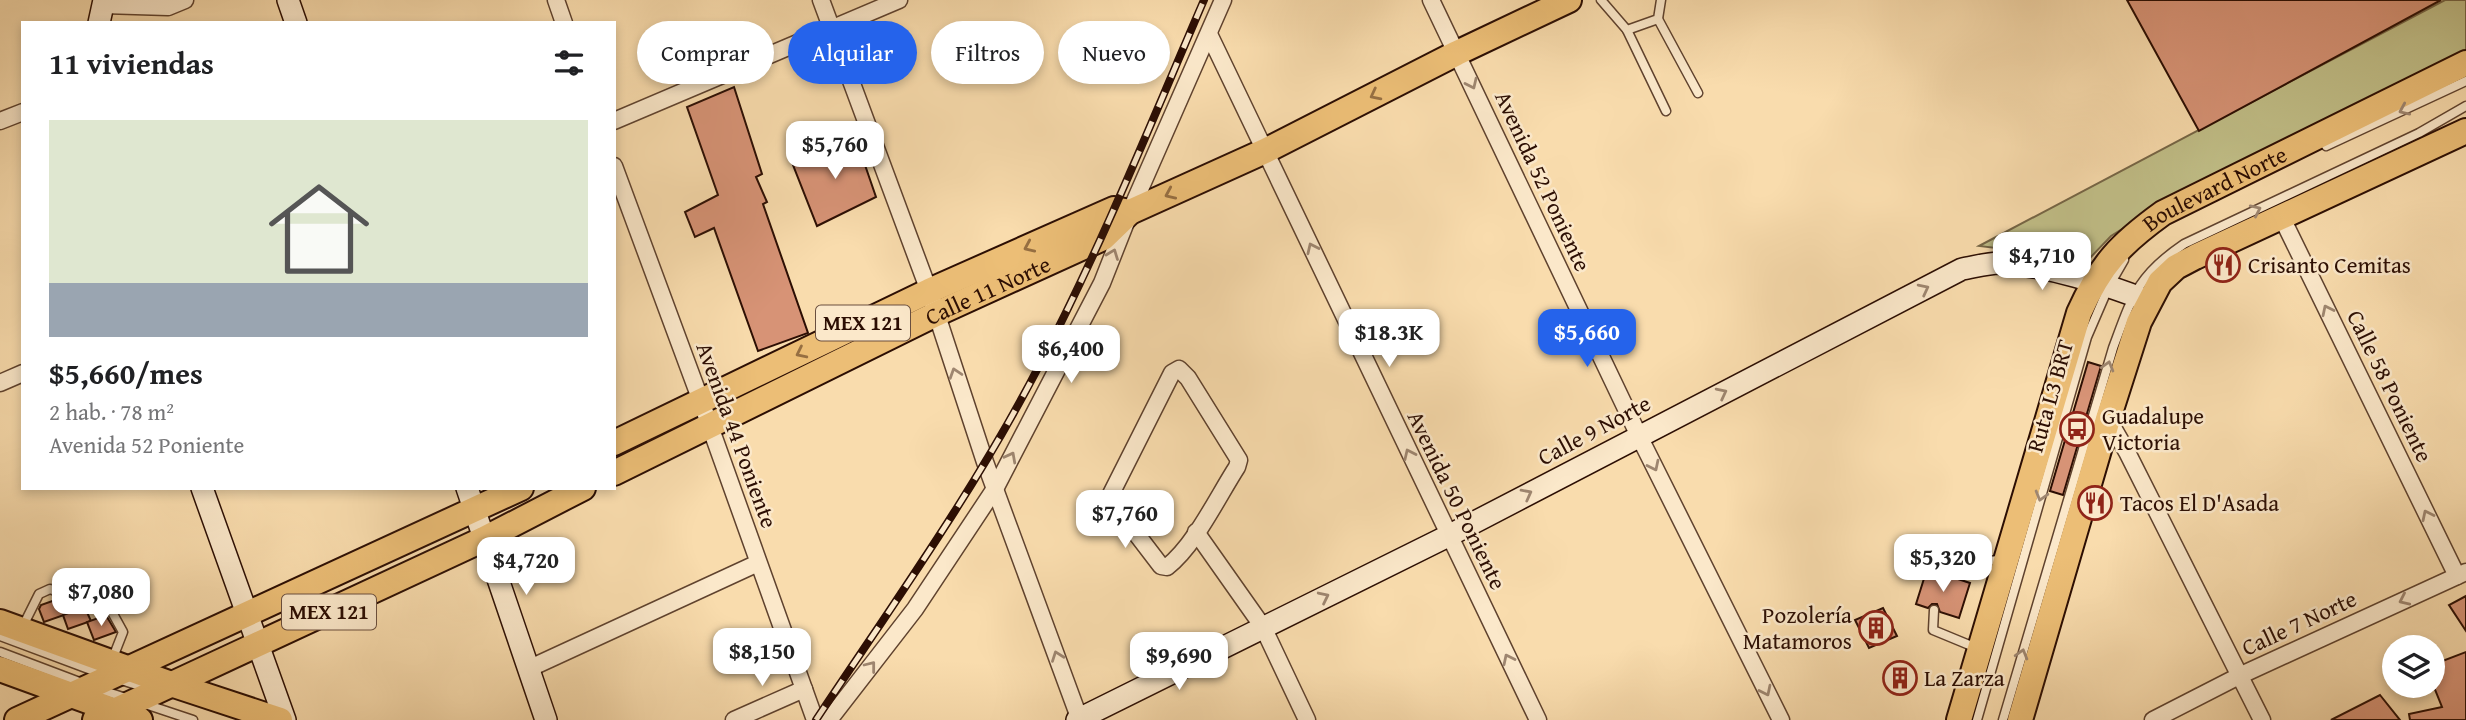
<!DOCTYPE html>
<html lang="es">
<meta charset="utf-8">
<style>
body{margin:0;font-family:"Gentium Book Plus",serif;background:#f6f6f6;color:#202124;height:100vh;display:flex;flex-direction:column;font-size:26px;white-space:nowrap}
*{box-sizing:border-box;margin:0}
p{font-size:23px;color:#757577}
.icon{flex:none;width:38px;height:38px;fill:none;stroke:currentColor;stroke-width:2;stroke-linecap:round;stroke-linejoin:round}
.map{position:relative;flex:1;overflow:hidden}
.details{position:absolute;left:21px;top:21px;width:595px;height:469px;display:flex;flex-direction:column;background:#fff;border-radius:0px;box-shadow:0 4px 10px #0003}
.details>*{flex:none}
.hud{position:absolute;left:637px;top:21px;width:665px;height:63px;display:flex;gap:14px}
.controls{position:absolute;left:2382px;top:635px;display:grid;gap:14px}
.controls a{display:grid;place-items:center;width:63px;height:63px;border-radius:50%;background:#fff;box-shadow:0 4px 10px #0003;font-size:35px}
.price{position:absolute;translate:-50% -60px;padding:0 16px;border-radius:14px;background:#fff;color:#222;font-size:23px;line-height:46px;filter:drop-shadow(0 2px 4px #0008)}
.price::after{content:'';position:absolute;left:50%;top:42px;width:21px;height:16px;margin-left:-10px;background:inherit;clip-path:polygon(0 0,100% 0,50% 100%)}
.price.on{background:#2563eb;color:#fff}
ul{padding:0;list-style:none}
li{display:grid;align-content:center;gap:14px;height:371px;padding:0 28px}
li span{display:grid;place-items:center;height:217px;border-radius:0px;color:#555}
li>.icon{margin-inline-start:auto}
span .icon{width:126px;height:126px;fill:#fffc;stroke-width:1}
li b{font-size:30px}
h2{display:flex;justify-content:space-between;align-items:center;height:84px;padding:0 28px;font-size:30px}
.tag{padding:0 24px;border-radius:32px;background:#fff;box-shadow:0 4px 10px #0003;font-size:24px;line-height:63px}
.tag.on{background:#2563eb;color:#fff}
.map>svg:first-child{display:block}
.green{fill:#c1bf88;stroke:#766646;stroke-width:2}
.building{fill:#d79376;stroke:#2c0e03;stroke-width:2}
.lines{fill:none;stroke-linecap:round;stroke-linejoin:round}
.lane-casing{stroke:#5f422e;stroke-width:11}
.street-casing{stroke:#5f422e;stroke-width:19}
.secondary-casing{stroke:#2c0e03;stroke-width:24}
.primary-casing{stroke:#2c0e03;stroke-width:28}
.lane{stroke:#fbe8ca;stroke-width:8}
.street{stroke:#fbe8ca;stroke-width:16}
.secondary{stroke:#fbe8ca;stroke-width:21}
.primary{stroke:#ecbe76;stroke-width:24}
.rail-casing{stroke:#2c0e03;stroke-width:8}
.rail{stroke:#fbe8ca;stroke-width:5;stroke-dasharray:16;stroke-linecap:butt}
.oneway{stroke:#9e8670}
.oneway2{stroke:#966f42}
.labels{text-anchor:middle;stroke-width:5;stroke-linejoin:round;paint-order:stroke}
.shield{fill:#fbe8ca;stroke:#6a4f3f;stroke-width:2}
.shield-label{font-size:21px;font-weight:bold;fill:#2c0e03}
.street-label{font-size:23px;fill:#2c0e03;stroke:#fbe8ca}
.poi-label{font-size:23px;fill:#2c0e03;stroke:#fbe8ca;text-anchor:start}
</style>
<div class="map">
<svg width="2466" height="720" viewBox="0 0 2466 720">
<rect width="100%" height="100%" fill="#f9dcad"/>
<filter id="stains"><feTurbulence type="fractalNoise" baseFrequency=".00286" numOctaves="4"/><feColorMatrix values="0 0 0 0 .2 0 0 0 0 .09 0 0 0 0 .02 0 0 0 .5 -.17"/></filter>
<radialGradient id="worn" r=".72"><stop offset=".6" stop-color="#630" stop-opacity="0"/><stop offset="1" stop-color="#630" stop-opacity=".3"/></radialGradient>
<polygon class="green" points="2445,0 2466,0 2466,52 2167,201 2111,236 2089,259 1979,246"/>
<g class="building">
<polygon points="2127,0 2441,0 2199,131"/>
<polygon points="734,87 762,174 756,177 767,202 763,204 808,333 758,351 714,228 695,237 685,212 718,195 687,107"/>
<polygon points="855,136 876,197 817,226 793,165"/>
<polygon points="2088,362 2101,366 2063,495 2050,491"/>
<polygon points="1927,569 1940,573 1940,578 1945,581 1952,577 1970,583 1959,618 1940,612 1937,604 1932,604 1928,608 1916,604"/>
<polygon points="2466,596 2466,631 2449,605"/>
<polygon points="58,599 62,600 67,614 44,622 39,609 41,605"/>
<polygon points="82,608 86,610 91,621 68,629 63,615"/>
<polygon points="1883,608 1897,636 1869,648 1855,620"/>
<polygon points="104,616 107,617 116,632 94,640 87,622"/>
<polygon points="2466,652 2466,720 2410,720 2409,714 2442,707 2432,682 2432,665"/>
<polygon points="1909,668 1915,681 1891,691 1885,675"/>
<polygon points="2380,695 2400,720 2331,720"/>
</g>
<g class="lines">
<g class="lane-casing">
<g id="lane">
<polyline points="1601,0 1627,30 1658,19 1661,0"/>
<polyline points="1658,19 1698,93"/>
<polyline points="1627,30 1666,111"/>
<polyline points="2326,146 2466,81"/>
<polyline points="1946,575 1955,563 2001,560"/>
<polyline points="1934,610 1933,630 1979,649"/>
<polyline points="22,628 39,594 50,589 112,612 123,632 112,660"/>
<polyline points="0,636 102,674"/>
<polyline points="0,652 82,683"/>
<polyline points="118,679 149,689"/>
<polyline points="98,689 129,699"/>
<polyline points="145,704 193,720"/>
<polyline points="1977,720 2087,337 2109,286 2124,260"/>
<path d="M 2003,720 L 2113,348 C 2132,297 2137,276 2184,244 L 2419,133 L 2466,106"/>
</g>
</g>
<g class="street-casing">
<g id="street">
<polyline points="556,0 564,23"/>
<polyline points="821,0 929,291 985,462 1080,720"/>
<polyline points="1431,0 1639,436 1781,720"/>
<polyline points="103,5 168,7 185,0"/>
<polyline points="1209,34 1538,720"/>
<polyline points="0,121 23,112"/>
<polyline points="614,121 899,0"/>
<polyline points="614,166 701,401 815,720"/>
<polyline points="2281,216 2457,576"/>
<path d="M 1179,369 L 1188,378 L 1239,460 L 1237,467 C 1217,498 1195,545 1167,567 L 1161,566 L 1109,498 L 1172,373 Z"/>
<polyline points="0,383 23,373"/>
<polyline points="2108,419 2127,452 2262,720"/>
<polyline points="1196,532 1263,627 1307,720"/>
<polyline points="528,669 758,563"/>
<polyline points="734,720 804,689"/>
<polyline points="829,720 915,609 996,487 1102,283 1130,212 1223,0"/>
<polyline points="2153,720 2239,676 2466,572"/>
</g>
</g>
<g class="secondary-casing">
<g id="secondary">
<polyline points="288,0 296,23"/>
<polyline points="99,23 104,0"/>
<polyline points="202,488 285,720"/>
<polyline points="467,488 546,720"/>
<path d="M 1077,720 L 1448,536 L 1962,269 C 1974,267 1988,263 2000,263 C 2051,266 2101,283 2149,301"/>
</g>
</g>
<g class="primary-casing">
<g id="primary">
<polyline points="614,443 929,291 1114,209 1130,212"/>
<path id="s1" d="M 614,473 L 936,314 L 1103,238 L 1130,212 L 1265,151 L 1457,53 L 1569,0"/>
<polyline points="0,622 174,685 280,720"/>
<polyline points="0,669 140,720"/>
<polyline points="17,720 521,488"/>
<polyline points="95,720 484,539 583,488"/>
<path id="s2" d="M 1959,720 L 2079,313 C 2101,264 2120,244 2163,213 L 2466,63"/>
<polyline points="2020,720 2108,419 2139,322 2160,282 2176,267 2195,257 2466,131"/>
</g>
</g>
<use href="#lane" class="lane"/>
<use href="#street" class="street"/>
<use href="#secondary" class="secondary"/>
<use href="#primary" class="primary"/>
<g class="rail-casing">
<path id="rail" d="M 816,720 C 893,604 975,490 1039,366 C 1101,247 1151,123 1204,0"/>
</g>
<use href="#rail" class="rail"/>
</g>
<defs><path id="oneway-chevron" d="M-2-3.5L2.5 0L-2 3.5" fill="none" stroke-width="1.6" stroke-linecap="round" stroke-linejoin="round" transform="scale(1.75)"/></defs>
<g class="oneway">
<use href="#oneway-chevron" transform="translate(1472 84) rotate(65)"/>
<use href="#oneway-chevron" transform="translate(2404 110) rotate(156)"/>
<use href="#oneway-chevron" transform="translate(2256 210) rotate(-25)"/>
<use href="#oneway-chevron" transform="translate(1312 248) rotate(-115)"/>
<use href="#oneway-chevron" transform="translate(1113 254) rotate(-69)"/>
<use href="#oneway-chevron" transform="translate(1924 289) rotate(-27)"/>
<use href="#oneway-chevron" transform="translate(2327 310) rotate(-116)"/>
<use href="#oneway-chevron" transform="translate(2108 366) rotate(-74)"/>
<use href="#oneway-chevron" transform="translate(955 373) rotate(-108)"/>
<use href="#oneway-chevron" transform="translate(1722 393) rotate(-27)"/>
<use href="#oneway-chevron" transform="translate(1409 454) rotate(-115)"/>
<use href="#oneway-chevron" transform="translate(1011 457) rotate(-62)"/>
<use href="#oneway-chevron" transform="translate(1654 466) rotate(64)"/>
<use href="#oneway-chevron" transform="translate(1527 494) rotate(-28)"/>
<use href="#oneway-chevron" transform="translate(2041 496) rotate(106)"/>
<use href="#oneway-chevron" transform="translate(2427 515) rotate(-116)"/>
<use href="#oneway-chevron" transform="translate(1324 597) rotate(-26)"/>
<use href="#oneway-chevron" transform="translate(2404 600) rotate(155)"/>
<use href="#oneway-chevron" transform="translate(2022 654) rotate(-74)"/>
<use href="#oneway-chevron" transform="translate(1057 656) rotate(-110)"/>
<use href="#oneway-chevron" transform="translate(1508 659) rotate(-116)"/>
<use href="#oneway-chevron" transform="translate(871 666) rotate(-52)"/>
<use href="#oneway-chevron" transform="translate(1766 691) rotate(64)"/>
</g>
<g class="oneway2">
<use href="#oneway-chevron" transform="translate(1375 95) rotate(153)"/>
<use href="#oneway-chevron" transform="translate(1170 194) rotate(156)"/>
<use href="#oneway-chevron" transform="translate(1029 247) rotate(156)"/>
<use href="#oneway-chevron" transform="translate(801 353) rotate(154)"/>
</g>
<defs>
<g id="restaurant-ring" transform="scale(1.75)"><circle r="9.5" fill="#fbe8ca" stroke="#8f2418" stroke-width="1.5"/><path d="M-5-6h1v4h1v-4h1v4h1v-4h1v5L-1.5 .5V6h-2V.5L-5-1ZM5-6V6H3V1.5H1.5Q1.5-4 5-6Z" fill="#8f2418"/></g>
<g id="bus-ring" transform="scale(1.75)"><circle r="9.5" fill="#fbe8ca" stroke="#8f2418" stroke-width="1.5"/><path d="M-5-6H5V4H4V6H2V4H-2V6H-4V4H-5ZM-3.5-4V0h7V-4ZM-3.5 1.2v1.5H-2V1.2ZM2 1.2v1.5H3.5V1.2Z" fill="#8f2418"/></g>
<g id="building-ring" transform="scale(1.75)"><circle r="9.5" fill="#fbe8ca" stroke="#8f2418" stroke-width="1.5"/><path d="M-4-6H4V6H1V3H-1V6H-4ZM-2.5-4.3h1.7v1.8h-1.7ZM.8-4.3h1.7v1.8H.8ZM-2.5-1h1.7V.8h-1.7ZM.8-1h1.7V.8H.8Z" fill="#8f2418"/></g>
</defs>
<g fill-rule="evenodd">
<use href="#restaurant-ring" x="2223" y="265"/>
<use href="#bus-ring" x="2077" y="429"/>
<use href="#restaurant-ring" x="2095" y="503"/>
<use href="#building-ring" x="1876" y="628"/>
<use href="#building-ring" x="1900" y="678"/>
</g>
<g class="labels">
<g class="shield">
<rect x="816" y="305.5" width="94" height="35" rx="5"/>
<rect x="282" y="594.5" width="94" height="35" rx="5"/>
</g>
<g class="shield-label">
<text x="863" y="330">MEX 121</text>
<text x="329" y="619">MEX 121</text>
</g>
<g class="street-label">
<text transform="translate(1543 181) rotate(65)" y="8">Avenida 52 Poniente</text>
<text dy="8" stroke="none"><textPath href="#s2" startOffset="614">Boulevard Norte</textPath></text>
<text dy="8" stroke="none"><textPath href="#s1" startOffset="416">Calle 11 Norte</textPath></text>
<text transform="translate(2390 386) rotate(64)" y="8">Calle 58 Poniente</text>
<text transform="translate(2050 396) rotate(-74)" y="8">Ruta L3 BRT</text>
<text transform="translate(1594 430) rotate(-28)" y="8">Calle 9 Norte</text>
<text transform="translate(737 435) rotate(70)" y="8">Avenida 44 Poniente</text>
<text transform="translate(1457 500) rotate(64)" y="8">Avenida 50 Poniente</text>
<text transform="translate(2299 623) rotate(-25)" y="8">Calle 7 Norte</text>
</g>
<g class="poi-label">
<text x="2248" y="273">Crisanto Cemitas</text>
<text x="2102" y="424">Guadalupe<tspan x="2102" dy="26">Victoria</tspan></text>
<text x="2120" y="511">Tacos El D'Asada</text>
<text x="1852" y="623" text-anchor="end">Pozolería<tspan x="1852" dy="26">Matamoros</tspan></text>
<text x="1924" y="686">La Zarza</text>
</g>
</g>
<rect width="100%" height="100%" filter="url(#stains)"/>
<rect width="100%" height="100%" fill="url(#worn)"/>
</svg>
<div class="controls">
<a><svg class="icon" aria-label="layers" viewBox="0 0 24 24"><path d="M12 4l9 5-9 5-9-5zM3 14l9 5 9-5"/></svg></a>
</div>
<b class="price" style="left:835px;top:181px">$5,760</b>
<b class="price" style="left:2042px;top:292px">$4,710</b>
<b class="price" style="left:1389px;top:369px">$18.3K</b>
<b class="price on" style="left:1587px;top:369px">$5,660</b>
<b class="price" style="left:1071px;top:385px">$6,400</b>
<b class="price" style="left:1125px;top:550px">$7,760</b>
<b class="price" style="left:1943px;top:594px">$5,320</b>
<b class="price" style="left:526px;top:597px">$4,720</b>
<b class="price" style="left:101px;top:628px">$7,080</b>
<b class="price" style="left:762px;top:688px">$8,150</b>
<b class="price" style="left:1179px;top:692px">$9,690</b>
<div class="hud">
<a class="tag">Comprar</a>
<a class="tag on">Alquilar</a>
<a class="tag">Filtros</a>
<a class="tag">Nuevo</a>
</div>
<section class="details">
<h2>11 viviendas<svg class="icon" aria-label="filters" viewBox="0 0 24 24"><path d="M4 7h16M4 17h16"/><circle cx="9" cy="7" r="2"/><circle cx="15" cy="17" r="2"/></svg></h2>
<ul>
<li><span style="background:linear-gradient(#dfe7d0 75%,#9aa5b1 0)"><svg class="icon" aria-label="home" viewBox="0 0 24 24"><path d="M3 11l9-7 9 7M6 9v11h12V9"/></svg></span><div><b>$5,660/mes</b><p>2 hab. · 78 m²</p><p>Avenida 52 Poniente</p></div></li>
</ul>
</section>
</div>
